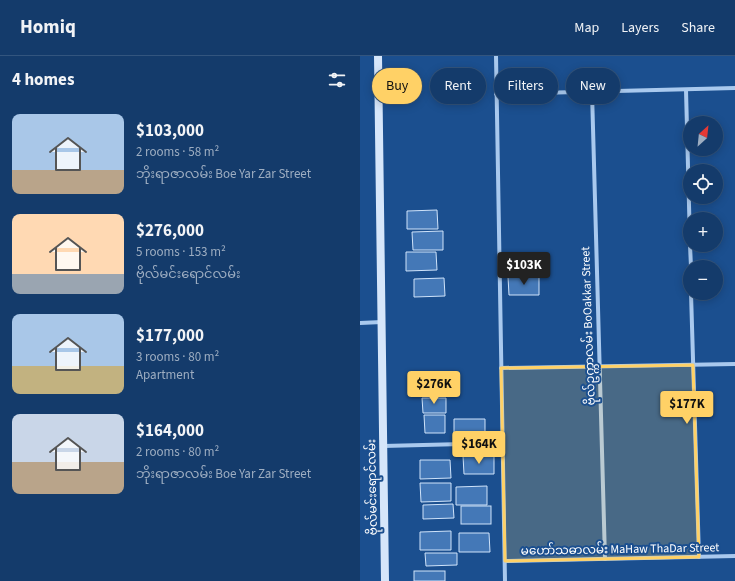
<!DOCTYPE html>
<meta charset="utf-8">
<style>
body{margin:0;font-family:"Source Sans 3","Noto Sans Myanmar",sans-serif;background:#1d4271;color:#f1f3f6;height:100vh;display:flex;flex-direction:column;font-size:15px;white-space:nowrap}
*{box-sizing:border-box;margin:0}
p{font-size:13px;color:#9dadc1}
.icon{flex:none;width:22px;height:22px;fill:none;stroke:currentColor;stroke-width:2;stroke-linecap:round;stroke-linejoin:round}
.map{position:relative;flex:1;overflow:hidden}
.drawer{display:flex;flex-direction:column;background:#143b6b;width:360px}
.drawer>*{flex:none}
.guide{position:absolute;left:12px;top:12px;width:303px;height:36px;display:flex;gap:8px}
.needle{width:26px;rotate:27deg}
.controls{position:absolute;left:323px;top:60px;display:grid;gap:8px}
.controls a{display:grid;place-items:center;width:40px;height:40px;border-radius:50%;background:#143b6b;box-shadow:0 2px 10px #0003,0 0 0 1px #33557e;font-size:20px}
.price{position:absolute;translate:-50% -34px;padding:0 9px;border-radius:4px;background:#ffd166;color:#111;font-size:13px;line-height:26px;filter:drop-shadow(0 1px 2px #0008)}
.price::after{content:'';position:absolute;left:50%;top:24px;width:12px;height:9px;margin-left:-6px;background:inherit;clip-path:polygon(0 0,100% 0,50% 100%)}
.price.selected{background:#222;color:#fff}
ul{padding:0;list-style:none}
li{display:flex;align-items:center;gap:12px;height:100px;padding:0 12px}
li span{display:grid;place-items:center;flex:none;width:112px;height:80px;border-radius:8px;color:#555}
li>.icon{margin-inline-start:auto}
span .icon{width:48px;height:48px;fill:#fffc;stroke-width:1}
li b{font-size:17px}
h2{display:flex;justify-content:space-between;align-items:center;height:48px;padding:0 12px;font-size:17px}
.chip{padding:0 14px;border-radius:18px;background:#143b6b;box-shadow:0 2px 10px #0003,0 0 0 1px #33557e;font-size:14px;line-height:36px}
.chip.selected{background:#ffd166;color:#111}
header{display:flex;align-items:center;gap:24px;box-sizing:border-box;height:56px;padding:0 20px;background:#143b6b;border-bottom:1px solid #33557e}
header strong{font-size:19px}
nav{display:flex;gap:22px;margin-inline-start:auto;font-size:14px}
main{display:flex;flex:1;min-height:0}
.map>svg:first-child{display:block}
.building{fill:#4478b7;stroke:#cfe3fa}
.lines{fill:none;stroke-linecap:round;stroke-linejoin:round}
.street{stroke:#a9c9ee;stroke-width:4}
.secondary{stroke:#d6e6fa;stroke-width:8}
.marked{fill:#ffd166;fill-opacity:0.2;stroke:#ffd166;stroke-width:3;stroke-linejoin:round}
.labels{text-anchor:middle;stroke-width:4;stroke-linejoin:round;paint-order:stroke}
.street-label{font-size:12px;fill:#fff;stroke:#1b4f8f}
</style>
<header>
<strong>Homiq</strong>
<nav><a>Map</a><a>Layers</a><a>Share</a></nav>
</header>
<main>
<section class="drawer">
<h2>4 homes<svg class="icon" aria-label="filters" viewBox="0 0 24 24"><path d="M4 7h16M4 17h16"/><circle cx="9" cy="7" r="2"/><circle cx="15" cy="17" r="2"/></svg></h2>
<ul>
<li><span style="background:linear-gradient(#a9c7e8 70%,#b9a48a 0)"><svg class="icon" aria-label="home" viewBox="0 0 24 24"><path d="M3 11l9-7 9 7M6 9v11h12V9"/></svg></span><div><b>$103,000</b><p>2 rooms · 58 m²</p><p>ဘိုးရာဇာလမ်း Boe Yar Zar Street</p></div></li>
<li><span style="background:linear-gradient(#ffd9b3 75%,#9aa5b1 0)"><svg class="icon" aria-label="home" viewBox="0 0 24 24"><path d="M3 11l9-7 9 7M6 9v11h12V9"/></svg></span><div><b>$276,000</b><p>5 rooms · 153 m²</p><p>ဗိုလ်မင်းရောင်လမ်း</p></div></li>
<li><span style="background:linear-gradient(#a9c7e8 65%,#c2b280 0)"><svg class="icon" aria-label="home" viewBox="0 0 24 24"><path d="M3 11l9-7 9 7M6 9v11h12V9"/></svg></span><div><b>$177,000</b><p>3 rooms · 80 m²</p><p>Apartment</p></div></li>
<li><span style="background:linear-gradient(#c9d6e8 60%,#b9a48a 0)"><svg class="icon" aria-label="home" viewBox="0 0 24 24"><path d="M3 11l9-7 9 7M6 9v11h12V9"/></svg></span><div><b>$164,000</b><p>2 rooms · 80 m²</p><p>ဘိုးရာဇာလမ်း Boe Yar Zar Street</p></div></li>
</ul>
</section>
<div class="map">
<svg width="375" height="525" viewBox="0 0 375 525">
<rect width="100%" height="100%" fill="#1b4f8f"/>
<g class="building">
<polygon points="77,154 78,173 47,173 47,155"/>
<polygon points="83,175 83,194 53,194 52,176"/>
<polygon points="46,196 76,196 77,214 46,215"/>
<polygon points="179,220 179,239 149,239 148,221"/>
<polygon points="84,222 85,240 54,241 54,223"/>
<polygon points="86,320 86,339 56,339 55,321"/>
<polygon points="62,342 86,342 86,357 63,357"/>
<polygon points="64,359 85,359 85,377 65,377"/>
<polygon points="94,363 125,363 125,381 94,382"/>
<polygon points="134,399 134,418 104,418 103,400"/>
<polygon points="60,404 90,404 91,422 60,423"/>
<polygon points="60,427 91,427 91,445 61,446"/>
<polygon points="127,430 127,449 96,449 96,431"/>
<polygon points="93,448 94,462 63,463 63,449"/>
<rect x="101" y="450" width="30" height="18"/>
<polygon points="91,475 91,494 60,494 60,476"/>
<polygon points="99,477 129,477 130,496 99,496"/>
<polygon points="65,497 97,497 97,509 66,510"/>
<rect x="54" y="515" width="31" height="10"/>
</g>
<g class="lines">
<g class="street">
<polyline points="136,0 145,525"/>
<polyline points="326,34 330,187"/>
<polyline points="232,36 245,503"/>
<polyline points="136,38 375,32"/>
<polyline points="330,189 331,211"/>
<polyline points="331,237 339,501"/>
<polyline points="0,267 22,266"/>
<polyline points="141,312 375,308"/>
<polyline points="23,390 143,387"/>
<polyline points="145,505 375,500"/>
</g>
<polyline class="secondary" points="18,0 25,525"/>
</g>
<path class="marked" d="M 333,309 L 339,501 L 145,505 L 141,312 Z"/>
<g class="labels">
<g class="street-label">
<text transform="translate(228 270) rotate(-92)" y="4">ဗိုလ်ဥက္ကာလမ်း BoOakkar Street</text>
<text transform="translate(12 431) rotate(-91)" y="4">ဗိုလ်မင်းရောင်လမ်း</text>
<text transform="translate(260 493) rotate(-1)" y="4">မဟော်သဓာလမ်း MaHaw ThaDar Street</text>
</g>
</g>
</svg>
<div class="controls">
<a><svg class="needle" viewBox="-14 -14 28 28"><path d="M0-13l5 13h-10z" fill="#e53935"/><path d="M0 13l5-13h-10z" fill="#9dadc1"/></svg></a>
<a><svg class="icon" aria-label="locate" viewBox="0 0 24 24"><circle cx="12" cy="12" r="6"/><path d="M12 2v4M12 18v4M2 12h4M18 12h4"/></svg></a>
<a>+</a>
<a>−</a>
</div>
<b class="price selected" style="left:164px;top:230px">$103K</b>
<b class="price" style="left:74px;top:349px">$276K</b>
<b class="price" style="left:327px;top:369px">$177K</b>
<b class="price" style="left:119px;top:409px">$164K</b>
<div class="guide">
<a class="chip selected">Buy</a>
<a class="chip">Rent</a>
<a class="chip">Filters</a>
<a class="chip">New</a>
</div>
</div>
</main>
